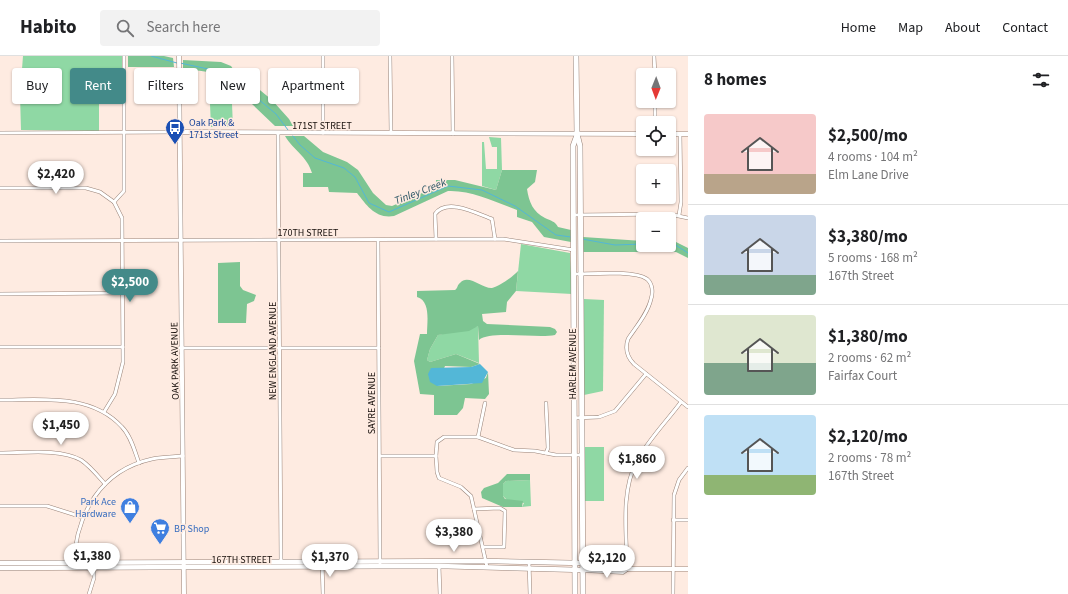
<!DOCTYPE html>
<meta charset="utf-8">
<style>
body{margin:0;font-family:"Source Sans 3",sans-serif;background:#f2f2f2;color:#202124;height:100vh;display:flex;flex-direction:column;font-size:15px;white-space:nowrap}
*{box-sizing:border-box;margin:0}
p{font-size:13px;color:#757577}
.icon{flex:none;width:22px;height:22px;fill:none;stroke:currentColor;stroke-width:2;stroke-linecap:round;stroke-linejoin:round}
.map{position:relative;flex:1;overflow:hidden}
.side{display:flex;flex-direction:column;background:#fff;width:380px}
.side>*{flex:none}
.guide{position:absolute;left:12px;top:12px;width:380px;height:36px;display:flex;gap:8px}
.needle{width:26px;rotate:181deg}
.fabs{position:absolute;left:636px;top:12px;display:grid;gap:8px}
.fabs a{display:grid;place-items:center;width:40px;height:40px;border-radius:4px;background:#fff;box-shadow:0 1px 3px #0004;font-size:20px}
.price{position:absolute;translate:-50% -34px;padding:0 9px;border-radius:14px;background:#fff;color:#222;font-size:13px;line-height:26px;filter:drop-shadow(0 1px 2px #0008)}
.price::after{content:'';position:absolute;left:50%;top:24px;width:12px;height:9px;margin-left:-6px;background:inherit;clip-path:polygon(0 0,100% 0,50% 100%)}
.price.active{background:#438a89;color:#fff}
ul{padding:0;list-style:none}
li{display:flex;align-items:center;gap:12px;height:100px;padding:0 16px}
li+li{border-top:1px solid #e0e0e0}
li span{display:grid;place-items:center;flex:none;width:112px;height:80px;border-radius:4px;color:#555}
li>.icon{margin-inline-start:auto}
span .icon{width:48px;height:48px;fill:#fffc;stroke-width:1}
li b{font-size:17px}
h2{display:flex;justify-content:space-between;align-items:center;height:48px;padding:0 16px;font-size:17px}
.chip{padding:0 14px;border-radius:4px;background:#fff;box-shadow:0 1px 3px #0004;font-size:14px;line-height:36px}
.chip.active{background:#438a89;color:#fff}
header{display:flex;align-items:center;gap:24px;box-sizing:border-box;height:56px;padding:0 20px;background:#fff;border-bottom:1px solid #e0e0e0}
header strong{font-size:19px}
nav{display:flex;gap:22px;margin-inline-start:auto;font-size:14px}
.search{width:280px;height:36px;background:#f2f2f2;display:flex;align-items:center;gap:10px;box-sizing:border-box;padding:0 14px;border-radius:4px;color:#757577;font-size:15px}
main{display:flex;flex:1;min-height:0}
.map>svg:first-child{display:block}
.green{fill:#8fd8a4}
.forest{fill:#7dc592}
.water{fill:#53b7d7}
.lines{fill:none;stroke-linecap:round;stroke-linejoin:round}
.stream{stroke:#53b7d7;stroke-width:1}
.minor-casing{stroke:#998378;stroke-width:4}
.tertiary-casing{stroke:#998378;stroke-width:5}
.secondary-casing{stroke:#998378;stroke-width:5.5}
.primary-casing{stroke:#998378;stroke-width:6}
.minor{stroke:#fff;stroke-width:3}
.tertiary{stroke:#fff;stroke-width:4}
.secondary{stroke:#fff;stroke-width:4.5}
.primary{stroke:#fff;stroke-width:5}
.labels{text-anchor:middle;stroke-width:3;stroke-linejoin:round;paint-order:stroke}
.transit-label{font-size:10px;fill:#164399;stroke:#feebe1;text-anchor:start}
.street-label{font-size:10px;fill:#160e0a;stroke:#feebe1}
.shop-label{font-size:10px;fill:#366cbe;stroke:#feebe1;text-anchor:end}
.water-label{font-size:11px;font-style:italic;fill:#2a5564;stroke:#feebe1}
</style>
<header>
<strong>Habito</strong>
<div class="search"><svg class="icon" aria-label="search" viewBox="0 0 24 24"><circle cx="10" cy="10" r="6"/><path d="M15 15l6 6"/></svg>Search here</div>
<nav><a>Home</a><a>Map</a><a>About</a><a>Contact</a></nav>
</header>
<main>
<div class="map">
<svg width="688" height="538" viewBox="0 0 688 538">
<rect width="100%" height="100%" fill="#feebe1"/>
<g class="green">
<polygon points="23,0 122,0 122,30 99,31 99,75 21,74 20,39"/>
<polygon points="213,17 226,22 233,28 232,38 209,38 208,30 212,30"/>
<polygon points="210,48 232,48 233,71 211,71"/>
<polygon points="489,81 501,82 502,114 496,134 482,130 482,86 484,86 486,113 497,113 497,91 492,91"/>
<polygon points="521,188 570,197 572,238 516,235"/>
<polygon points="584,243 604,244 603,335 584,339"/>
<polygon points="478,270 479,307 456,298 430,306 427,304 430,293 438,279"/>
<polygon points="583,391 604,391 604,445 584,445"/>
<polygon points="530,424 531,450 522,451 524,447 508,445 503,440 503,428 506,425"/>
</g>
<g class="forest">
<polygon points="128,0 164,0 173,2 174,11 128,11"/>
<path d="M 183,4 L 221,6 L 231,10 L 238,20 L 255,30 L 272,44 L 289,63 L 293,70 L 275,70 L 252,48 L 232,48 L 233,29 C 219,15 201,15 183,13 Z"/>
<path d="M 285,80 L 304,80 L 323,96 L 347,106 L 358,114 L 373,137 L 386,149 L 392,150 L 436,131 L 436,124 L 455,124 L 496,134 L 502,114 L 537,114 L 535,126 L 527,133 C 529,146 533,156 545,162 C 551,165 555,165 558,171 L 571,174 L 571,186 L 544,181 L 532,166 L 517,161 L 517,154 C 495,146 472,134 448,135 L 394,160 C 376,163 367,150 357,137 L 329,136 L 328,131 L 303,131 L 303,117 L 312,117 C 307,100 294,95 285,80 Z"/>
<polygon points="583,181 643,185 643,189 669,189 669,186 676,186 688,192 688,202 676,196 583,196"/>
<polygon points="240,206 240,230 243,234 256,239 254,245 247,248 246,267 218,267 218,207"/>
<path d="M 518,215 L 516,235 L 507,246 L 506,256 L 482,258 L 483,265 L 487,268 L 550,271 L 555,273 L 557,276 L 555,279 C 538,283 490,274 479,284 L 478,270 L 469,275 L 438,279 L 430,293 L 427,304 L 430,306 L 456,298 L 480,308 L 471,311 L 445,310 L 437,330 L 471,328 L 486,322 L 488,316 L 489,338 L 485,343 L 465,342 L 463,352 L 457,359 L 434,359 L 434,339 L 420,338 L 414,305 L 420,278 L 427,278 C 427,266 431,245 417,241 L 417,235 L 455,234 C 458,232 457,229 460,227 C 468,217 483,233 492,232 C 498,231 514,220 518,215 Z"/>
<polygon points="507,418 530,418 530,424 506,425 503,428 503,440 505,443 523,445 522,451 503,451 482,442 481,436 484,432 498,427"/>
</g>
<polygon class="water" points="480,308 488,316 482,327 437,330 430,326 428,318 431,312 471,311"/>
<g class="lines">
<g class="stream">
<polyline points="151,0 177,7"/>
<polyline points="180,7 227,17 276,58 288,74"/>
<polyline points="293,80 300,89 315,102 344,112 355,121 369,147 389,156 448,130 482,134 515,150 556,179 571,181"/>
<polyline points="582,183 615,189 643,188"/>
<polyline points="669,188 674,188 688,197"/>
</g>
<g class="minor-casing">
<g id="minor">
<polyline points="323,0 323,77"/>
<polyline points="390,0 391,77"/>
<polyline points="452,0 453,78"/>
<polyline points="654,0 655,19"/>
<polyline points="655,45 655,67"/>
<polyline points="0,77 179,76"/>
<polyline points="278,77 281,506"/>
<polyline points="0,132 86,132 100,136 114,146"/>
<polyline points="574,159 669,158 688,162"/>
<polyline points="679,159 681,146 680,78"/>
<path d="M 436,183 L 435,158 C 447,141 478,158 492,163 L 495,183"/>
<polyline points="378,184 380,507"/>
<polyline points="0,185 503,183 574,194"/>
<path d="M 574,218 C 590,218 634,214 647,223 C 653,228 653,237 651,243 C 648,257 636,271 628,283 C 625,292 627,301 634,308 L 688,351"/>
<polyline points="0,238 123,237"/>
<polyline points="0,291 123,291"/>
<polyline points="175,292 379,292"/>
<path d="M 0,344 C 42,344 91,337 122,371 C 131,380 135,396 139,407"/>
<polyline points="104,356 115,338 123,306 122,162 114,146 124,135 124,0"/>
<polyline points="574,362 599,361 615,355 646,318"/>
<polyline points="478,381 485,347"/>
<path d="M 0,397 C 24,397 60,392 81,404 C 90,410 98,420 105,428"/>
<polyline points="546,397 548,392 546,347"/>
<polyline points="380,400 436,400 437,386 444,381 478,381 514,394 535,395 556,399 581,399"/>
<polyline points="436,400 437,416 439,422 461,431 471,440 487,511"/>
<polyline points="0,450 47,450 82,461"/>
<polyline points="474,453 500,452 505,455 504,491 483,491"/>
<polyline points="673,464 688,464"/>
<polyline points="322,505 323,538"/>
<polyline points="529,506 530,538"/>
<path d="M 74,507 C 76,458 101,414 152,403 C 162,401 173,401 183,400"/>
<polyline points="439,510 440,538"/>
<path d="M 627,513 C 627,479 620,436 637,405 C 648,384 667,365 681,346"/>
<polyline points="89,538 94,522 94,512"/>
<polyline points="673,538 674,439 679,424 688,412"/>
</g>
</g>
<g class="tertiary-casing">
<g id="tertiary">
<polyline points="179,0 184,538"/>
<polyline points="179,76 643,78"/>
<polyline points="669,78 688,78"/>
<polyline points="582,507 627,513 688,513"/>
<polyline points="582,514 623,516 627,513"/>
</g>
</g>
<g class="secondary-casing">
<g id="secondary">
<polyline points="0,507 485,505 582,507"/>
<polyline points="0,512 439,510 582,514"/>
</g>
</g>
<g class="primary-casing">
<g id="primary">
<polyline points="576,0 577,78 580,90 583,538"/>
<polyline points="575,538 573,90 577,79"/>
</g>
</g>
<use href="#minor" class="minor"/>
<use href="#tertiary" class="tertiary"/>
<use href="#secondary" class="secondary"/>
<use href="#primary" class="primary"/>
</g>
<defs>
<g id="bus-pin" transform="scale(1)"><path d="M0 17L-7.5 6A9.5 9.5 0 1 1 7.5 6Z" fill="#1a4fb4" stroke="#feebe1"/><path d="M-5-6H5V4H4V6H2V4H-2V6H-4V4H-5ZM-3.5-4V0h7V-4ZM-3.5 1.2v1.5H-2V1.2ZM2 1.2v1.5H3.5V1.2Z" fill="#fff"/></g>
<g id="shop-pin" transform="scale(1)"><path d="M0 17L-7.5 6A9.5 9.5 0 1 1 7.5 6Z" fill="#3f7fe0" stroke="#feebe1"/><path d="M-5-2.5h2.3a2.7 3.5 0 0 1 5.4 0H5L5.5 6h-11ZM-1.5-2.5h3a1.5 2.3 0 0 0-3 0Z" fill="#fff"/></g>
<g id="supermarket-pin" transform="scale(1)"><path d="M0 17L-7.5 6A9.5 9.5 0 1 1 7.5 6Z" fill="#3f7fe0" stroke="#feebe1"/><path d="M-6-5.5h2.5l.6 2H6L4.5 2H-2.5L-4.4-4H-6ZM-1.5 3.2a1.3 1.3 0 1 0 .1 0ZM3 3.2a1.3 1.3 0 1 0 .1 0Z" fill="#fff"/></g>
</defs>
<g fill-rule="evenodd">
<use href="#bus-pin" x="175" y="72"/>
<use href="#shop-pin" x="130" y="451"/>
<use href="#supermarket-pin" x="160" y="472"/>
</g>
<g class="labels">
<g class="transit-label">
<text x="189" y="70">Oak Park &amp;<tspan x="189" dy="12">171st Street</tspan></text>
</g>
<g class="street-label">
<text x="322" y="73">171ST STREET</text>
<text x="308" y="180">170TH STREET</text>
<text transform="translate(272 295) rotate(-90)" y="4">NEW ENGLAND AVENUE</text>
<text transform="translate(174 305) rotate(-91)" y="4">OAK PARK AVENUE</text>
<text transform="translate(572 308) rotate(-90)" y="4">HARLEM AVENUE</text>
<text transform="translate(371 347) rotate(-90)" y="4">SAYRE AVENUE</text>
<text x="242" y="507">167TH STREET</text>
</g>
<g class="shop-label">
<text x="116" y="449">Park Ace<tspan x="116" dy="12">Hardware</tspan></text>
<text x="174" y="476" text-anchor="start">BP Shop</text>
</g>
<g class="water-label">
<text transform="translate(420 135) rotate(-21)" y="4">Tinley Creek</text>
</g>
</g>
</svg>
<div class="fabs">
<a><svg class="needle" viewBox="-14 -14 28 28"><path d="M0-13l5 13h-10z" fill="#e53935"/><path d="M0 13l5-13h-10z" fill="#757577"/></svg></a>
<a><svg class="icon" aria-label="locate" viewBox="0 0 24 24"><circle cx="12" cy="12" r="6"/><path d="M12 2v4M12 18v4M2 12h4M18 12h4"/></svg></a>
<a>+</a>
<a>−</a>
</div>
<b class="price" style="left:56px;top:139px">$2,420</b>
<b class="price active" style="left:130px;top:247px">$2,500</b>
<b class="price" style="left:61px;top:390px">$1,450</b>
<b class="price" style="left:637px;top:424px">$1,860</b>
<b class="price" style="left:454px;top:497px">$3,380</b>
<b class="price" style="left:92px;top:521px">$1,380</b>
<b class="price" style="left:330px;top:522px">$1,370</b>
<b class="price" style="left:607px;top:523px">$2,120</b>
<div class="guide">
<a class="chip">Buy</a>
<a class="chip active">Rent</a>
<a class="chip">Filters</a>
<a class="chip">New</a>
<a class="chip">Apartment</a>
</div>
</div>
<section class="side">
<h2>8 homes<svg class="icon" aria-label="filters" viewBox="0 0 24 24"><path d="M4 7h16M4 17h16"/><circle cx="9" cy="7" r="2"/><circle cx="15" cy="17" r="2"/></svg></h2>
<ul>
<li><span style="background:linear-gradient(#f6c9c9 75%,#b9a48a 0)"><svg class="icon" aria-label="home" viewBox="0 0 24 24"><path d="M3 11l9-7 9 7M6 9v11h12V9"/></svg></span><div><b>$2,500/mo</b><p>4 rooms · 104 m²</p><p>Elm Lane Drive</p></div></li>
<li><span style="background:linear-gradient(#c9d6e8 75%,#7fa58c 0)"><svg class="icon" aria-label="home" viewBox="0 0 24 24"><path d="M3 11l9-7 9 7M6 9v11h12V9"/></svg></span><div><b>$3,380/mo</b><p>5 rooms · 168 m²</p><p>167th Street</p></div></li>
<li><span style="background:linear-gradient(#dfe7d0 60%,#7fa58c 0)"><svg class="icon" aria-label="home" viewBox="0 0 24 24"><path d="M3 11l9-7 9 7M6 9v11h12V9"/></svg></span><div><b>$1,380/mo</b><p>2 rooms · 62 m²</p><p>Fairfax Court</p></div></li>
<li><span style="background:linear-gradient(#bfe0f5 75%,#8fb573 0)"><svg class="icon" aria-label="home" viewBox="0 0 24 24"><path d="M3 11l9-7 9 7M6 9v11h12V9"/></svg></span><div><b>$2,120/mo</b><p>2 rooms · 78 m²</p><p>167th Street</p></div></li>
</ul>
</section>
</main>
